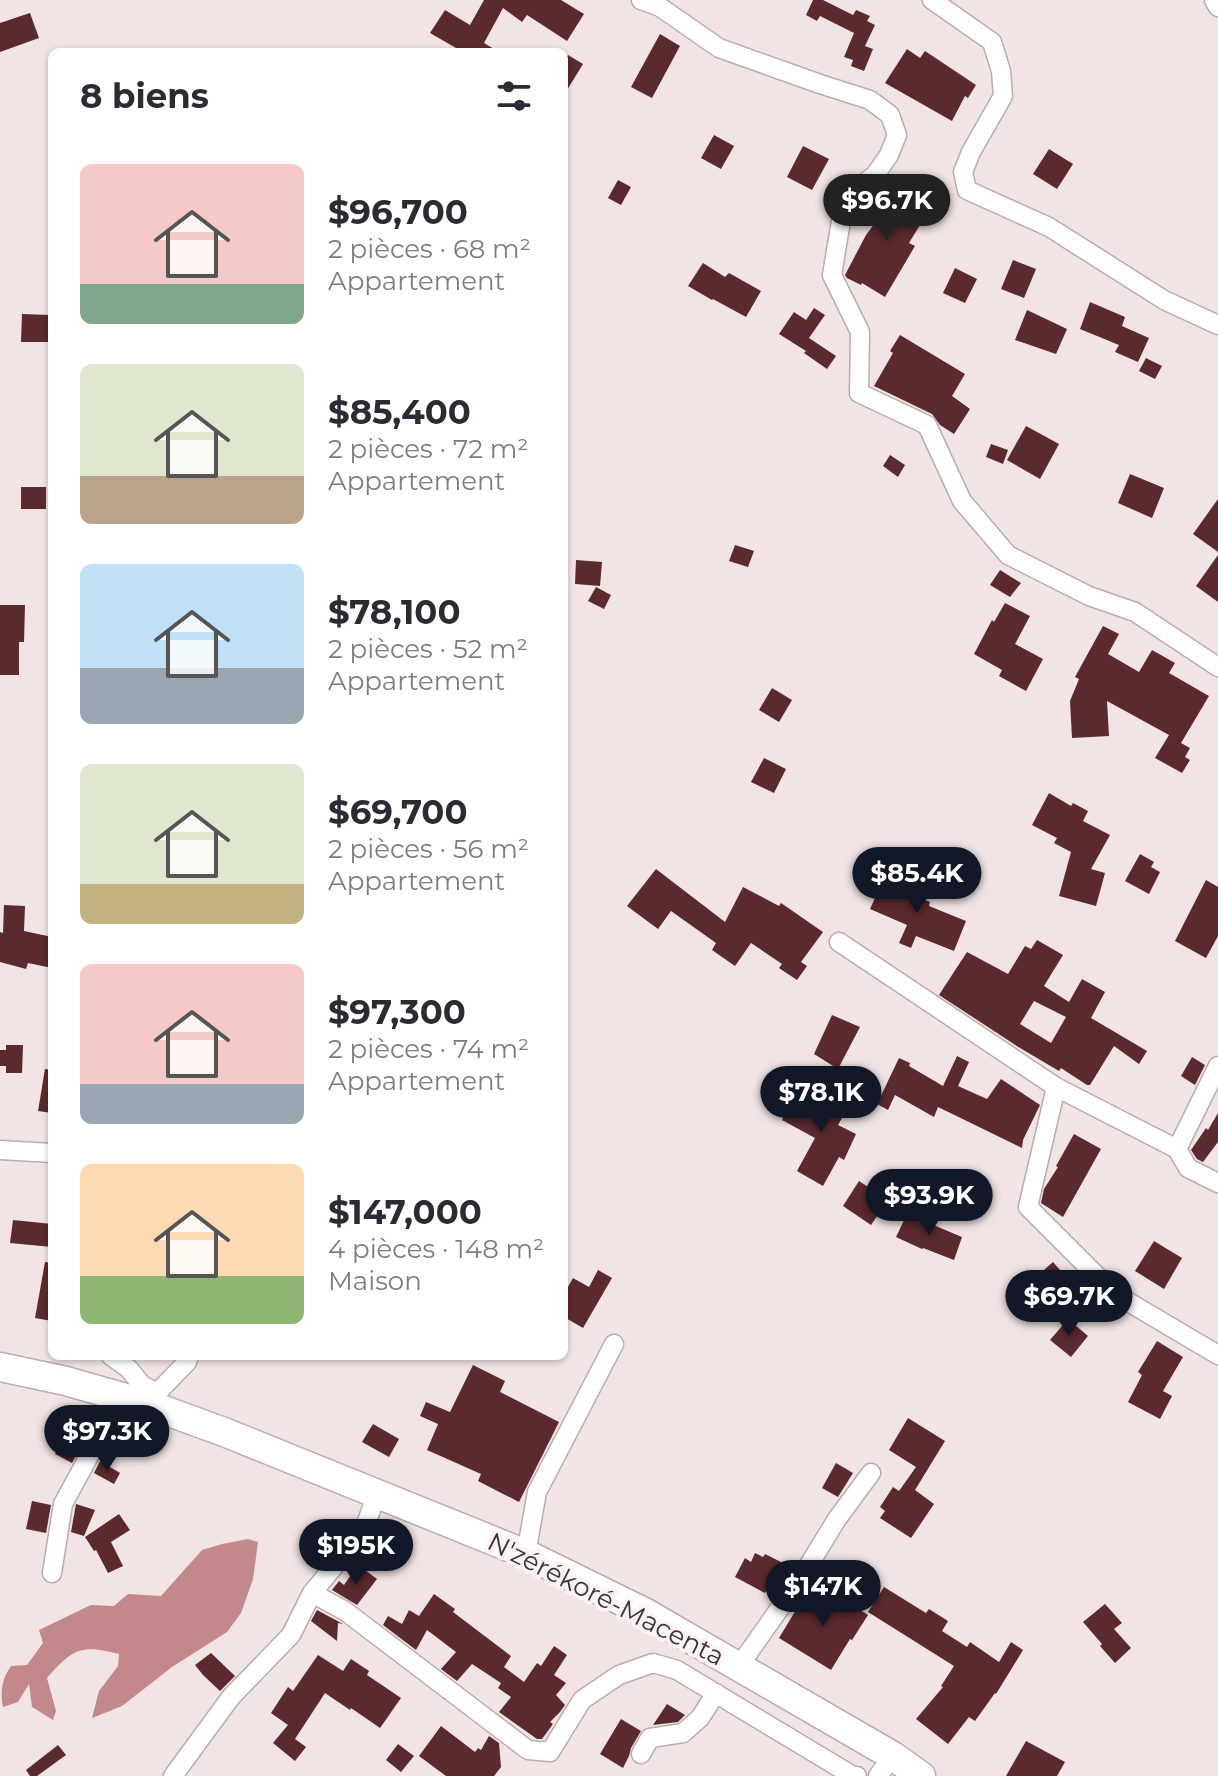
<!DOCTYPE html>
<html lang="fr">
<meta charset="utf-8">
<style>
body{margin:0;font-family:Montserrat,sans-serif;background:#f7f7f7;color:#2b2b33;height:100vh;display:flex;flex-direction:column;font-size:30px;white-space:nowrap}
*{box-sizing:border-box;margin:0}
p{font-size:26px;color:#7c7c81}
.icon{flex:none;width:44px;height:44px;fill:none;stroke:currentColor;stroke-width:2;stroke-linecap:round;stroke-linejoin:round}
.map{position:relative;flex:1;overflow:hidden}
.side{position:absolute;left:48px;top:48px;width:520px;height:1312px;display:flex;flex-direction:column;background:#fff;border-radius:12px;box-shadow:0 2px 6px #0004}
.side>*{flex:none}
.price{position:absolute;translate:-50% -68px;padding:0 18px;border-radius:28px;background:#111827;color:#fff;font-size:26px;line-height:52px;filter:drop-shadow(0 2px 4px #0008)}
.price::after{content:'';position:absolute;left:50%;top:48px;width:24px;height:18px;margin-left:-12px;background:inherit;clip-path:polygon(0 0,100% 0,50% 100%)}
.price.active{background:#222;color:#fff}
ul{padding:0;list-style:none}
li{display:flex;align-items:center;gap:24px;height:200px;padding:0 32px}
li span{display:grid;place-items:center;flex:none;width:224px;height:160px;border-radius:12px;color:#555}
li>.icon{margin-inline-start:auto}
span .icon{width:96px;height:96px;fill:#fffc;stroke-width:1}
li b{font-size:34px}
h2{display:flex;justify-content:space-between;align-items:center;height:96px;padding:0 32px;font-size:34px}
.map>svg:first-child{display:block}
.water{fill:#c3898a}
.building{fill:#5b2a2e;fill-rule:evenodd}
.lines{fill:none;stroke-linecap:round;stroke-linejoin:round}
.minor-casing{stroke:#baacac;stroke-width:21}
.highway-casing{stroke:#baacac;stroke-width:31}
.minor{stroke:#fff;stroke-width:18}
.highway{stroke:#fff;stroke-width:28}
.labels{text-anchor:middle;stroke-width:8;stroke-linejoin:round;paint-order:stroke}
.street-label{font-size:26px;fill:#3b3535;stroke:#fef2f2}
</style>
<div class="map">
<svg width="1218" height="1776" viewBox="0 0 1218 1776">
<rect width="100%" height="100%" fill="#f2e4e4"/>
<path class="water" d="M 248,1539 L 258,1542 L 253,1579 L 241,1613 L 227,1632 L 172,1667 L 122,1706 L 92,1718 L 99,1691 L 118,1666 L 119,1654 C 80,1644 73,1649 47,1678 L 56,1711 L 53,1720 L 32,1707 L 29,1684 L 18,1702 L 3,1707 C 0,1691 2,1679 11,1666 L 27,1665 L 43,1643 L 39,1630 L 91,1605 L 114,1606 L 128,1594 L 161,1596 L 202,1550 L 222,1544 Z"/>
<g class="building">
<polygon points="484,0 561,0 584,14 567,41 527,15 522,22 503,8 484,43 499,52 463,52 430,33 445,10 470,25"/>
<polygon points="813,0 823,0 853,15 856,10 870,16 867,21 875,25 865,46 873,49 864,71 851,66 853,60 844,57 854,33 820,16 817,21 806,15"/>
<polygon points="30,13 39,38 0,52 0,23"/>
<polygon points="660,34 680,46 652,98 631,87"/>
<polygon points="907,49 920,58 925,51 976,85 968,98 965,96 952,121 885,83"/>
<polygon points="568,55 583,64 564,95 564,62"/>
<polygon points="714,135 734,146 721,169 701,158"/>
<polygon points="803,146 829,159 812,190 787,177"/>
<polygon points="1049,149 1073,164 1057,189 1033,174"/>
<polygon points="893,179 905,185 900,195 928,212 909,243 915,246 885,297 862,283 861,285 847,278 845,275 866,235 875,223 871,221 881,206 880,205"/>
<polygon points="618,180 631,187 621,205 608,198"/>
<polygon points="1013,260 1036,269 1024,298 1001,289"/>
<polygon points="703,263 725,277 729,273 761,291 746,317 713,299 712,300 688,286"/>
<polygon points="955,268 977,279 965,303 943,293"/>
<polygon points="1090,302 1125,317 1122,326 1149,338 1138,362 1115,352 1119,345 1080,329"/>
<polygon points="814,308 825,315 809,338 836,356 827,369 804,353 806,351 779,334 794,312 806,320"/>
<polygon points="1027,310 1067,329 1056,354 1015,340"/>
<polygon points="22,314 51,315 51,342 21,342"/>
<polygon points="900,335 965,374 952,396 970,409 954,434 940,425 932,414 874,386 893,353 890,351"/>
<polygon points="1146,358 1162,366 1155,379 1139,371"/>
<polygon points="1026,426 1059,444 1040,479 1007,460"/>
<polygon points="991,444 1008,450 1003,464 986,457"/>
<polygon points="890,455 905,465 898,477 883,466"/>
<polygon points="1130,474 1164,488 1152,518 1118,503"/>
<rect x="21" y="487" width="25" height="22"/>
<polygon points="1218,499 1218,552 1193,534"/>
<polygon points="735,545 754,551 748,567 729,561"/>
<polygon points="1218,555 1218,602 1196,586"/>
<polygon points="576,560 602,562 600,586 575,584"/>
<polygon points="1000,570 1021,583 1010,597 990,585"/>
<polygon points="596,587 611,595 604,609 588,601"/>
<polygon points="1005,603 1030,616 1015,644 1043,659 1026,691 999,676 1002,670 974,654 992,620 994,622"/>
<polygon points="0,605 25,605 24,642 19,642 19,675 0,675"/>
<polygon points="1103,626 1119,634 1108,654 1139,672 1152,650 1175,663 1169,673 1209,696 1181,743 1190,748 1185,757 1190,760 1182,773 1155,758 1169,735 1107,701 1109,736 1072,738 1070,701 1079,679 1075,677"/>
<polygon points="772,688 792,700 779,722 759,710"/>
<polygon points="764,758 786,769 774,793 751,782"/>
<polygon points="1049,793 1071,806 1073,803 1088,811 1083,821 1110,835 1091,869 1105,873 1096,906 1059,896 1071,852 1054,843 1057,838 1032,825"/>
<polygon points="1140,854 1154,862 1151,867 1160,872 1149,894 1125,881"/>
<polygon points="656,869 725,922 743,887 779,906 781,903 823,932 801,962 807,966 797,980 779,968 782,964 751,943 735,966 712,950 716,943 671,911 658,929 627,906"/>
<polygon points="910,876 923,880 917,896 930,902 929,906 966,921 954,951 916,936 911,948 899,943 907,925 870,909 884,878 906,887"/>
<polygon points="1206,880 1218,887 1218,936 1206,958 1175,941"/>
<polygon points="4,905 25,906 24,931 52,937 52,968 28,963 26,969 0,962 0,932 3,933"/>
<path d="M 1037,940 L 1063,955 L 1044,986 L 1069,1002 L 1082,979 L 1105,992 L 1091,1018 L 1147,1051 L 1139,1064 L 1114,1046 L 1090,1085 L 1087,1085 L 1061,1068 L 1059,1071 L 1020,1048 L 939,995 L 967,952 L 1008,974 L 1025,946 L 1031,949 ZM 1034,1001 L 1066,1017 L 1051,1043 L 1020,1024 Z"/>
<polygon points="832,1015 860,1027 838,1069 814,1054"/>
<polygon points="6,1045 23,1045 22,1073 6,1073 6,1066 0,1066 0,1050 6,1050"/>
<polygon points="957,1056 969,1062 958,1086 987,1099 1001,1079 1040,1105 1023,1140 1022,1148 938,1107 934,1117 895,1095 888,1110 877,1104 899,1058 910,1063 909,1066 943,1086"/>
<polygon points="1192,1057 1205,1065 1195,1085 1181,1076"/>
<polygon points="45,1069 52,1070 52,1113 38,1111"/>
<polygon points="822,1091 849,1106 838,1125 856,1134 844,1160 839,1157 823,1186 797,1171 815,1138 782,1120 796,1094 814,1104"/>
<polygon points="1218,1113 1218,1142 1203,1162 1197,1159 1191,1150 1206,1128 1208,1130"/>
<polygon points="1074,1134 1101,1149 1063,1217 1041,1203 1044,1189 1058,1167 1056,1166"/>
<polygon points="859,1181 888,1200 871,1225 843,1206"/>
<polygon points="907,1214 962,1237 954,1260 923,1248 922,1249 896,1237"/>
<polygon points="13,1220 52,1224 52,1247 10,1243"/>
<polygon points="1154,1241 1182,1258 1164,1289 1135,1271"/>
<polygon points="45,1262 52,1263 52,1321 35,1318"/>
<polygon points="1053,1262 1068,1279 1042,1302 1027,1285"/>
<polygon points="598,1270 612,1278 583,1328 564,1317 564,1294 573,1278 589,1287"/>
<polygon points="1068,1319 1088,1336 1071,1357 1050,1340"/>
<polygon points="1157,1341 1183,1357 1163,1391 1172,1396 1160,1419 1128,1402 1142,1375 1138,1372"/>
<polygon points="473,1365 505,1381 500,1392 559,1422 519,1502 478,1481 481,1474 427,1450 438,1424 420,1416 426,1402 450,1412"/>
<polygon points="908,1418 945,1441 915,1490 934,1504 911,1538 880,1518 885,1511 880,1507 893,1487 899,1491 916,1467 889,1450"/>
<polygon points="373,1424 399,1439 389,1457 362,1442"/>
<polygon points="62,1441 79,1450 72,1463 55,1454"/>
<polygon points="100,1461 120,1473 114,1484 94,1473"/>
<polygon points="836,1463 853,1473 838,1497 822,1488"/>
<polygon points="32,1501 51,1505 46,1533 26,1529"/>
<polygon points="76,1504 95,1510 84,1536 71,1532"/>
<polygon points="119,1514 130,1530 111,1542 123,1566 108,1573 96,1550 94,1551 85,1537"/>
<polygon points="755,1553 763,1557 765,1554 781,1562 765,1593 735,1577 745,1558 751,1562"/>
<polygon points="365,1570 377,1579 357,1605 332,1590 339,1581 344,1585 353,1572 359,1577"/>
<polygon points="884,1587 926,1613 929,1609 948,1621 942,1631 967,1647 970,1642 999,1662 1011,1642 1023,1650 996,1694 995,1693 975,1721 969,1717 948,1744 916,1719 943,1687 941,1686 954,1666 868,1612"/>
<polygon points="808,1590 836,1606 841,1598 868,1615 852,1640 850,1639 831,1670 779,1638"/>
<polygon points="434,1594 455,1609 453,1612 511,1656 504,1667 524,1682 537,1663 541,1666 554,1646 567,1655 554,1675 566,1683 556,1695 565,1705 560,1712 550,1722 553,1724 542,1739 537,1739 499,1712 511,1697 498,1688 501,1683 472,1664 457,1681 441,1669 456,1652 427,1630 416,1650 383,1625 388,1616 402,1624 409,1610 419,1616"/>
<polygon points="1105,1604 1122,1623 1114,1629 1131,1648 1115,1663 1100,1646 1102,1644 1083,1622"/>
<polygon points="317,1610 343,1624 338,1623 337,1641 311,1621"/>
<polygon points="211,1653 235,1676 220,1691 203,1675 195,1665"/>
<polygon points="318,1655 343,1671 351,1659 369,1671 367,1675 401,1698 380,1728 351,1708 350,1710 325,1693 295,1739 306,1747 295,1761 273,1743 288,1725 271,1713 288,1687 293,1691"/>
<polygon points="667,1704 685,1715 678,1722 653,1725"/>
<polygon points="621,1719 641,1731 631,1748 629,1756 623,1768 600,1754"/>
<polygon points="441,1726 475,1752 478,1748 481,1750 489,1736 499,1743 501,1767 494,1776 446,1776 419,1756"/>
<polygon points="1026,1741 1065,1762 1057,1776 1006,1776"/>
<polygon points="398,1744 414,1756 401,1772 386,1760"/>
<polygon points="58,1745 66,1755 37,1776 30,1776 26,1770"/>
</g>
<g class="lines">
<g class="minor-casing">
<g id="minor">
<polyline points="641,0 660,7 719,48 820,84 870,100 890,115 897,135 889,155 875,175 850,194 841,221 832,275 860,332 859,393 927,425 962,501 1008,555 1089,596 1135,612 1218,667"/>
<polyline points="932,0 992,42 1001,71 1003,96 971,152 963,172 967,190 1049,227 1164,300 1218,325"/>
<polyline points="1214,0 1218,7"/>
<polyline points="839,942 1056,1087"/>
<polyline points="1218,1066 1177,1149 1056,1087 1028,1207 1115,1294 1218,1355"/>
<polyline points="1177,1149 1188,1168 1218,1183"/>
<polyline points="0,1150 52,1153"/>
<polyline points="111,1356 129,1369 142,1385 157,1393"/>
<polyline points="150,1405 157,1393 187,1362 189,1356"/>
<polyline points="526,1554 537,1492 614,1344"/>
<polyline points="52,1573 63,1504 121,1397"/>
<polyline points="312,1593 364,1530 377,1493"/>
<polyline points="739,1666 799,1581 837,1519 871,1473"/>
<polyline points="641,1754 650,1738 683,1733 700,1718 716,1693"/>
<polyline points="173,1776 231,1697 291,1635 312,1593 345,1611 528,1750 550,1752 582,1700 619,1675 653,1663 677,1670 853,1776 857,1776"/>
<polyline points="878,1776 893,1756"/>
</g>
</g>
<g class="highway-casing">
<polyline id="highway" points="0,1367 66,1381 150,1405 224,1432 526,1554 646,1613 893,1756 921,1776"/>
</g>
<use href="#minor" class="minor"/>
<use href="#highway" class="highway"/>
</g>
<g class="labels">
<g class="street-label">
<text transform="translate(606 1599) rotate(27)" y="9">N'zérékoré-Macenta</text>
</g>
</g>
</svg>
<b class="price active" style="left:887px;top:242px">$96.7K</b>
<b class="price" style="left:917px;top:915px">$85.4K</b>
<b class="price" style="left:821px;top:1134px">$78.1K</b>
<b class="price" style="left:929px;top:1237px">$93.9K</b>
<b class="price" style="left:1069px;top:1338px">$69.7K</b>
<b class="price" style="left:107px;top:1473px">$97.3K</b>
<b class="price" style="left:356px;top:1587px">$195K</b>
<b class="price" style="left:823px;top:1628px">$147K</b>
<section class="side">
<h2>8 biens<svg class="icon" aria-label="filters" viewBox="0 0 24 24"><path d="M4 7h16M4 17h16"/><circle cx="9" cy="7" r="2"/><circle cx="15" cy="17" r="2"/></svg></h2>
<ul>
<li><span style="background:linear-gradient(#f6c9c9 75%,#7fa58c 0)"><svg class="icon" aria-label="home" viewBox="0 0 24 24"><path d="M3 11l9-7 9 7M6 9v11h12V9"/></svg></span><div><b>$96,700</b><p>2 pièces · 68 m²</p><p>Appartement</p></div></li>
<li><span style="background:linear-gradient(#dfe7d0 70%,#b9a48a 0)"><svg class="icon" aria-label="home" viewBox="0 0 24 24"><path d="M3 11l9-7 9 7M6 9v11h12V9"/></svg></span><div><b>$85,400</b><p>2 pièces · 72 m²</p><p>Appartement</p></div></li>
<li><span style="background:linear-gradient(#bfe0f5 65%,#9aa5b1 0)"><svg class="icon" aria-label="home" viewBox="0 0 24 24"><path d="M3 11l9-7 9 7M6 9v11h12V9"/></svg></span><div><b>$78,100</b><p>2 pièces · 52 m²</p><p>Appartement</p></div></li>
<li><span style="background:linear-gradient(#dfe7d0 75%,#c2b280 0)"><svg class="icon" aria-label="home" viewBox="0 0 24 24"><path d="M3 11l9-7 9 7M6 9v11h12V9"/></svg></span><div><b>$69,700</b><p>2 pièces · 56 m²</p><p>Appartement</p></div></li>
<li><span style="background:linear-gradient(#f6c9c9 75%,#9aa5b1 0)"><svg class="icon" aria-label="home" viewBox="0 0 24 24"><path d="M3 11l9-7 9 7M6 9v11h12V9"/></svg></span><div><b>$97,300</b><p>2 pièces · 74 m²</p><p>Appartement</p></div></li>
<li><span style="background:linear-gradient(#ffd9b3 70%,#8fb573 0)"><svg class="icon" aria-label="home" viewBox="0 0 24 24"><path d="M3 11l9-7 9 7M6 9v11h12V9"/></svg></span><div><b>$147,000</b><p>4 pièces · 148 m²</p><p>Maison</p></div></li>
</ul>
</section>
</div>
